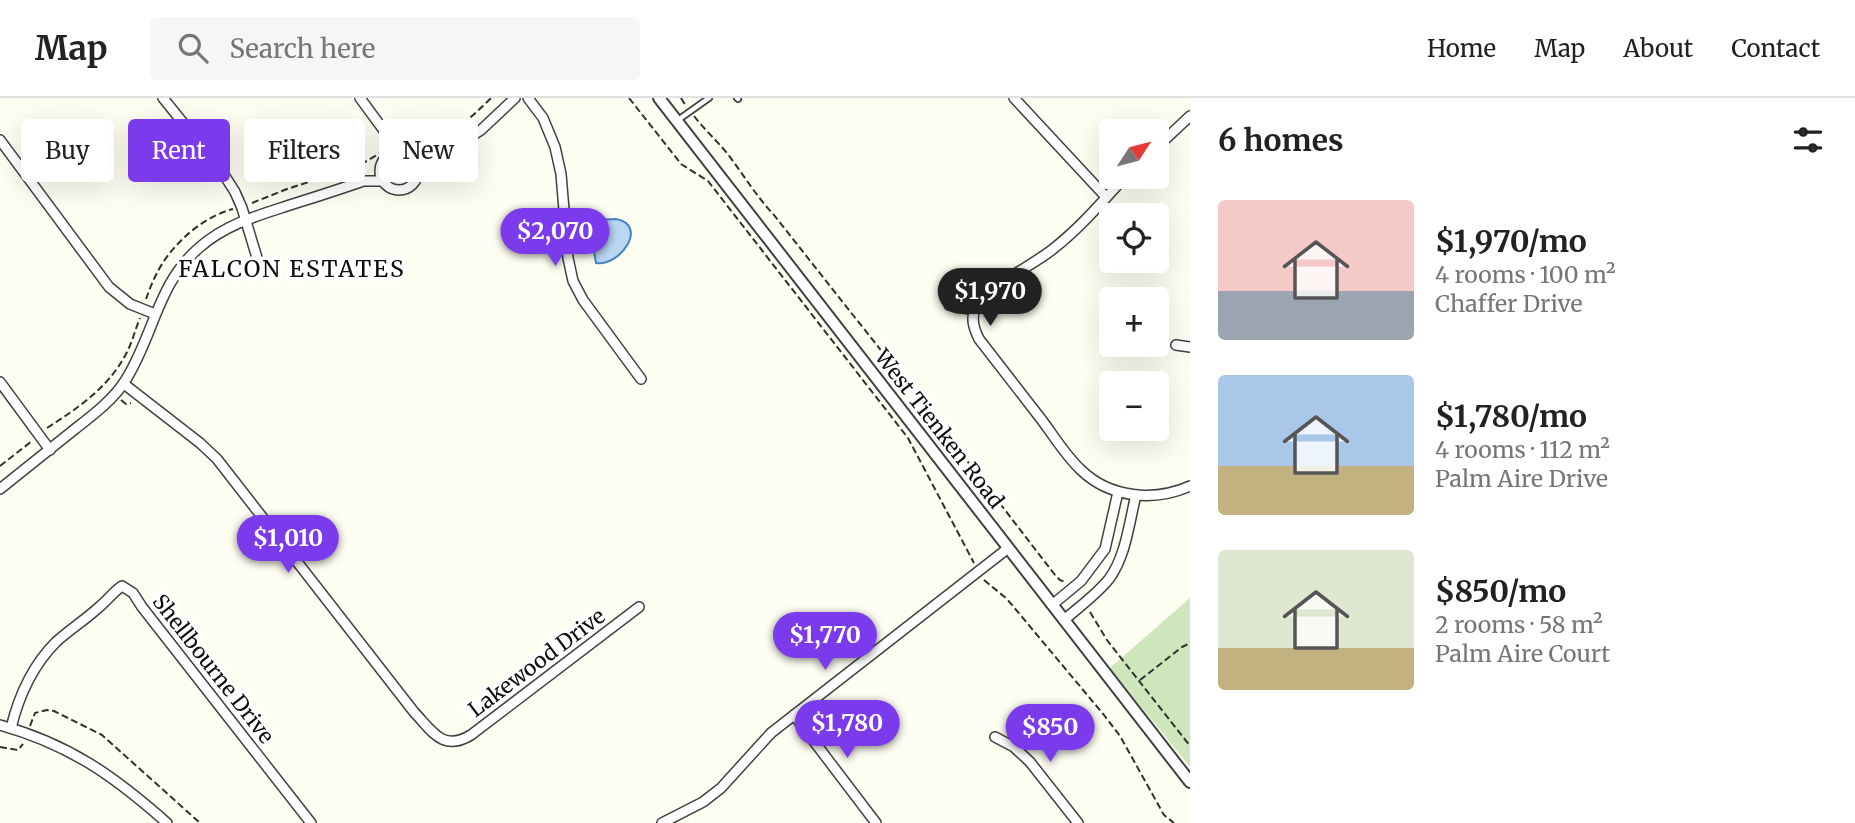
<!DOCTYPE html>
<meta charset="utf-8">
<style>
body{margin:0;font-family:Merriweather,serif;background:#f6f6f6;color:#222;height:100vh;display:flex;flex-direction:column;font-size:26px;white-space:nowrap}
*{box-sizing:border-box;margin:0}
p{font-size:23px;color:#767676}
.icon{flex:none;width:38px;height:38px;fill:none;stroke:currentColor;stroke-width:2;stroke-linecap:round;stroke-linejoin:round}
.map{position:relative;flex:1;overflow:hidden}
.drawer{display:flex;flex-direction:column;background:#fff;width:665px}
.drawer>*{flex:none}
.guide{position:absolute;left:21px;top:21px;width:665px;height:63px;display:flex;gap:14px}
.needle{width:46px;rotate:54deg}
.fabs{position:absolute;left:1099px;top:21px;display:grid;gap:14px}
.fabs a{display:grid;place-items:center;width:70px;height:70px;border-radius:7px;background:#fff;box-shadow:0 7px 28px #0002;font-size:35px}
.price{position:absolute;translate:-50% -60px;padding:0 16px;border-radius:24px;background:#7c3aed;color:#fff;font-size:23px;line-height:46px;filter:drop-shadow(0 2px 4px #0008)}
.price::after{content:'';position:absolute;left:50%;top:42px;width:21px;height:16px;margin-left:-10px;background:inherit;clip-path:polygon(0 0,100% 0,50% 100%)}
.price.on{background:#222;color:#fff}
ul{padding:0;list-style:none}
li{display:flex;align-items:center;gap:21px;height:175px;padding:0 28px}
li span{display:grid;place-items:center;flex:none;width:196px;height:140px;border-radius:7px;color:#555}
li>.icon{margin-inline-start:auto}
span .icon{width:84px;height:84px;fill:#fffc;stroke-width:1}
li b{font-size:30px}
h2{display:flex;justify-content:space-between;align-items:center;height:84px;padding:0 28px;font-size:30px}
.pill{padding:0 24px;border-radius:7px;background:#fff;box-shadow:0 7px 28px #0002;font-size:24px;line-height:63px}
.pill.on{background:#7c3aed;color:#fff}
header{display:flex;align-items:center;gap:42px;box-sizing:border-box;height:98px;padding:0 35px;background:#fff;border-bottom:2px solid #e0e0e0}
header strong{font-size:33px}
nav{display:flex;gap:38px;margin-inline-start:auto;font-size:24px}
.search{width:490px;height:63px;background:#f6f6f6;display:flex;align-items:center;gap:18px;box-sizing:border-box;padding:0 24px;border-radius:7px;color:#767676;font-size:26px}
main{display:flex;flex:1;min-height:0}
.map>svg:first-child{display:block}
.green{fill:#cde6bc}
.water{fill:#b9d6f2;stroke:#4583c3;stroke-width:2}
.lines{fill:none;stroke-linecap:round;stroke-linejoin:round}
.service-casing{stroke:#414141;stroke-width:8}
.minor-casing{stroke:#414141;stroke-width:12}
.tertiary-casing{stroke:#414141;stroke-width:14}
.path{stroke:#303030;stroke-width:2;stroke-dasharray:7 3.5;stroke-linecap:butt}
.service{stroke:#fff;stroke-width:4.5}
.minor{stroke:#fff;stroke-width:9}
.tertiary{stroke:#fff;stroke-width:10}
.labels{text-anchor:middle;stroke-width:7;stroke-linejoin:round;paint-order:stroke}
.street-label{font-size:21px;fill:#0e0e0e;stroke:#fff}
.neighbourhood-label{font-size:23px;letter-spacing:2px;fill:#0e0e0e;stroke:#fff}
</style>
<header>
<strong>Map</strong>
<div class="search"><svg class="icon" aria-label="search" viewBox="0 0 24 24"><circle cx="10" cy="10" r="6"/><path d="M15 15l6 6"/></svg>Search here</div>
<nav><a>Home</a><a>Map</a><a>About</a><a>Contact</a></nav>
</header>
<main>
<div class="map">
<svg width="1190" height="725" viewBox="0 0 1190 725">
<rect width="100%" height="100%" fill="#fefdf1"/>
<polygon class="green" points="1190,500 1190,669 1110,570"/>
<path class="water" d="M 616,121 C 649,127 620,169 596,165 L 590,132 L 594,122 Z"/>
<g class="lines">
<g class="service-casing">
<g id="service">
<polyline points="737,0 738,1"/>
<polyline points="678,22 709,0"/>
</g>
</g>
<g class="minor-casing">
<g id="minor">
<polyline points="163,0 221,72 235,94 242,110 261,173"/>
<polyline points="360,0 399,53"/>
<polyline points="528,0 543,20 555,49 561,76 568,160 573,183 583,202 641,281"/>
<polyline points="1014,0 1106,99"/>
<polyline points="0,42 109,189 130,206 155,216"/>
<polyline points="1157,49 1190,18"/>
<circle cx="399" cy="73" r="19"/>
<polyline points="413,60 439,59"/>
<polyline points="418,75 439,59 481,32 515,0"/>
<path d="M 1125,79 C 1102,104 1080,130 1053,151 C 1029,170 994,184 976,210 C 970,220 974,231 979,241 C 999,267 1020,294 1041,321 C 1054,338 1065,357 1081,372 C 1110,400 1154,404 1190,388"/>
<polyline points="949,207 974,212"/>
<polyline points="1176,247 1190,249"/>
<polyline points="0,284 50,352"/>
<path d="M 124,286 L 200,345 L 217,361 L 414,614 C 433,634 443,654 471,637 L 639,509"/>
<path d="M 0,391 C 25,371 50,351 75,331 C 93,317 113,302 125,283 C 154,238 157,185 200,149 C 225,127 256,118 287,108 C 312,100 338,92 363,83 L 383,83"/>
<polyline points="1052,507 1081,483 1105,451 1118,394"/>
<path d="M 1064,522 C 1079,509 1096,497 1109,481 C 1126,458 1129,425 1136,397"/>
<polyline points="794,617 876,725"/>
<path d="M 0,627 C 69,646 114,678 167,725"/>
<path d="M 11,630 C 19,597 32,568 56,544 C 69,532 85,522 98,510 C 107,503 113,494 122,488 L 133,495 L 142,509 L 311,725"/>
<polyline points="995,639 1014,649 1030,664 1078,725"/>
<polyline points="662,725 703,704 721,690 771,635 1007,451"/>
</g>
</g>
<g class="tertiary-casing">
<polyline id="tertiary" points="659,0 1190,684"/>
</g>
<g class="path">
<polyline points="629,0 681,66 708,83 908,340 974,465"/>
<polyline points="681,0 686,8"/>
<path d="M 694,18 C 704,31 716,42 727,55 C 743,76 756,98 774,117 L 898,274 L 926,312 L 941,329 L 1055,477 L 1060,482 L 1065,484"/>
<path d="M 404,45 C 413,44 423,45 432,43 C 452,38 477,14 491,0"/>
<polyline points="252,105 287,91 356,69 386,52"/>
<path d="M 146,201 C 149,193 152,184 157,175 C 171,147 202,119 233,111"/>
<polyline points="121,302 126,306 131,305"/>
<path d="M 47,330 C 78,310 108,290 126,256 C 132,245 135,232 140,220"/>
<polyline points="0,368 32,343"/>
<polyline points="984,482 1007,501 1104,617 1120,638 1164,717 1174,725"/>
<polyline points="1090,514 1107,542 1190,648"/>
<polyline points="1140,582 1182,549 1190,545"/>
<polyline points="30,628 35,615 47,612 54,613 102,637 200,725"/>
<polyline points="0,649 18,652 23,646"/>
</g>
<use href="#service" class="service"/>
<use href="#minor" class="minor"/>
<use href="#tertiary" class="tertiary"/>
</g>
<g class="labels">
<g class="street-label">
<text transform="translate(939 331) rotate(52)" y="7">West Tienken Road</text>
<text transform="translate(537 565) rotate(-37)" y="7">Lakewood Drive</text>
<text transform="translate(213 571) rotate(52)" y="7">Shellbourne Drive</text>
</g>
<g class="neighbourhood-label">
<text x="292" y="179">FALCON ESTATES</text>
</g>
</g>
</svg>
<div class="fabs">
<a><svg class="needle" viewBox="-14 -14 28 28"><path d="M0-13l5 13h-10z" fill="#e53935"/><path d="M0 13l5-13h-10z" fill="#767676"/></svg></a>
<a><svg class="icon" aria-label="locate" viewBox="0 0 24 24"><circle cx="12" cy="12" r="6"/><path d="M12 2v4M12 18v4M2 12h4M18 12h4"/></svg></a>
<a>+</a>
<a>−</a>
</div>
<b class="price" style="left:555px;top:170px">$2,070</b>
<b class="price on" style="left:990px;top:230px">$1,970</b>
<b class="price" style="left:288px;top:477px">$1,010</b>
<b class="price" style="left:825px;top:574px">$1,770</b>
<b class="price" style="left:847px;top:662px">$1,780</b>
<b class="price" style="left:1050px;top:666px">$850</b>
<div class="guide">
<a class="pill">Buy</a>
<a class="pill on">Rent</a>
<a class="pill">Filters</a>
<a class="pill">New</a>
</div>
</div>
<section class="drawer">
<h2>6 homes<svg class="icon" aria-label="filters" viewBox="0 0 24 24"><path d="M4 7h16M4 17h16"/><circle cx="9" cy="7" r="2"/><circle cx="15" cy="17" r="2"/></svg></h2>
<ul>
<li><span style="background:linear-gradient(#f6c9c9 65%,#9aa5b1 0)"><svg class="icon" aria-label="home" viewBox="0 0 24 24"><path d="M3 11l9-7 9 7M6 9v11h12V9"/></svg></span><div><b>$1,970/mo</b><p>4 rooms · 100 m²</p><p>Chaffer Drive</p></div></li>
<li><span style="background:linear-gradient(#a9c7e8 65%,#c2b280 0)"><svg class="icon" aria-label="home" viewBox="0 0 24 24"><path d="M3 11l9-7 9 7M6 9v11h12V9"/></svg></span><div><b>$1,780/mo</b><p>4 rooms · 112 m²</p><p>Palm Aire Drive</p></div></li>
<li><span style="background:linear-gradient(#dfe7d0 70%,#c2b280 0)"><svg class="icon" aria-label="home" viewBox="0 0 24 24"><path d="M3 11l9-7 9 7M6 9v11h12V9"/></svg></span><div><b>$850/mo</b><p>2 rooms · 58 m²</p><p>Palm Aire Court</p></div></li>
</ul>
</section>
</main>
